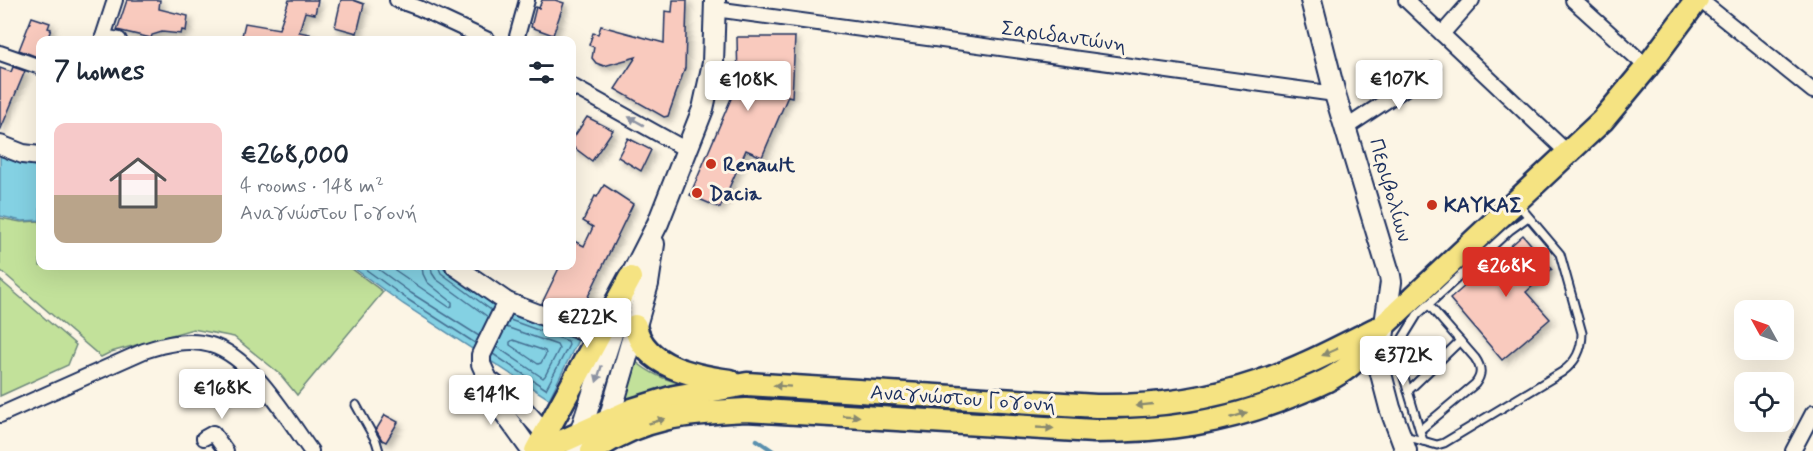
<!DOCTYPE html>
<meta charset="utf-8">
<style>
body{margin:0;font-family:Mynerve,sans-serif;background:#f2f2f3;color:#1f2937;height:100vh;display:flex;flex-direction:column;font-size:22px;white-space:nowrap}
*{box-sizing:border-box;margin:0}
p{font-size:20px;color:#747a83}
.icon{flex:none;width:33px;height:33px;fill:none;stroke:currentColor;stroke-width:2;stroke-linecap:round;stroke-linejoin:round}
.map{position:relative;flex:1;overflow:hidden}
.side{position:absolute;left:36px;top:36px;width:540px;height:234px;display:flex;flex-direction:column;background:#fff;border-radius:12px;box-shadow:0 6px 24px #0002}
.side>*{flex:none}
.needle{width:39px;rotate:310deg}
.controls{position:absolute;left:1734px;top:300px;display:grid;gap:12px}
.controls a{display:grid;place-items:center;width:60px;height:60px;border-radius:12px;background:#fff;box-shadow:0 6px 24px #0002;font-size:30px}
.price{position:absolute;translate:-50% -51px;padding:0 14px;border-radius:6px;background:#fff;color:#222;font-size:20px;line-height:39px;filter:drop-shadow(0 2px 3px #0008)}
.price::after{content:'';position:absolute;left:50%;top:36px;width:18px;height:14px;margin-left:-9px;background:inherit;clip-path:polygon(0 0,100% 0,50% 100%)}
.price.on{background:#d93025;color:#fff}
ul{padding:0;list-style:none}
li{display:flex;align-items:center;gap:18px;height:150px;padding:0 18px}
li span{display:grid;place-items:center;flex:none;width:168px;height:120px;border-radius:12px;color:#555}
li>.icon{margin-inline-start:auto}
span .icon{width:72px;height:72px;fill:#fffc;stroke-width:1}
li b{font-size:26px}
h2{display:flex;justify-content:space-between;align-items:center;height:72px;padding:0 18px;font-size:26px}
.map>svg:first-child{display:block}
.green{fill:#c2e19a;stroke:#6e887c;stroke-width:1.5}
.water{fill:#84d1e3;stroke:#5a90ae;stroke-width:1.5}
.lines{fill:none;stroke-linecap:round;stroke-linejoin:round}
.shore{stroke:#457093;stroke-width:1.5}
.stream{stroke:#5a90ae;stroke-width:4.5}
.building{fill:#f9cabe;stroke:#1b2f5e;stroke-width:1.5;filter:url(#shadow)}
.service-casing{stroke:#1b2f5e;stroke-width:11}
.minor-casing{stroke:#1b2f5e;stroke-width:18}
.tertiary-casing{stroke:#1b2f5e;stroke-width:22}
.secondary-casing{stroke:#1b2f5e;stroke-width:24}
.primary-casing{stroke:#1b2f5e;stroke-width:27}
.service{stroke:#fcf5e5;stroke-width:7}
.minor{stroke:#fcf5e5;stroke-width:14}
.tertiary{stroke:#fcf5e5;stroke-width:18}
.secondary{stroke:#fcf5e5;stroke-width:20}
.primary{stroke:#f5e382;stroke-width:22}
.oneway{fill:#8c92a2}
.oneway2{fill:#888970}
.poi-dot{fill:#c8321e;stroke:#fcf5e5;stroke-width:2}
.labels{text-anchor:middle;stroke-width:6;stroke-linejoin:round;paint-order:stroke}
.street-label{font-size:21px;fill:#1b2f5e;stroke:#fcf5e5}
.poi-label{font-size:21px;font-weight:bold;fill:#1b2f5e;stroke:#fcf5e5;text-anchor:start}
</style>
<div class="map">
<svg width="1813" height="451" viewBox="0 0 1813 451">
<defs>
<filter id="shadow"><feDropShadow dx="4" dy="4" stdDeviation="3" flood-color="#0004"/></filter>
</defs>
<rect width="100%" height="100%" fill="#fcf5e5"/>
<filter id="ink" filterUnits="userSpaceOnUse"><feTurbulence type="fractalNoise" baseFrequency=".0167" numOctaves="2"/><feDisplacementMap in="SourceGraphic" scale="12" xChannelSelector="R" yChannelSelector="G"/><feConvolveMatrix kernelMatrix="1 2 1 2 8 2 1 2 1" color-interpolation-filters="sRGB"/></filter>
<g filter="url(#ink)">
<g class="green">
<polygon points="0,218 21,222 40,221 40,266 348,266 383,292 297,395 279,373 234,337 193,329 111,352 101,357 0,270"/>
<polygon points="0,280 76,345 68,365 0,396"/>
<path d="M 633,359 C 649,374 666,380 687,385 L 687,387 L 622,400 Z"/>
</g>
<g class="water">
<polygon points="0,156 23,164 40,164 40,220 22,221 0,216"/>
<polygon points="351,266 441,266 498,308 519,318 579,338 549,399 403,304"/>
</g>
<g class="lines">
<g class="shore">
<polyline points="361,266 407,299 475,343"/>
<polyline points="374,266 411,293 479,336"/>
<polyline points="389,266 449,307 452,306 452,302 427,282 423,274 422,266"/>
<polyline points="431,266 432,273 436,279 488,317"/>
<polyline points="438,266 441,273 491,310"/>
<polygon points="513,340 545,351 546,354 541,363 538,364 510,345 510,342"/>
<polyline points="497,347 543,378 545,376 559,349 557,345 506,327"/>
<polyline points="493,354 546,389 569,345 568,341 510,320"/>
</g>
<polyline class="stream" points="757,440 773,451"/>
</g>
<g class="building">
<polygon points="127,0 160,0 159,9 188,16 186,31 182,30 181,34 162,32 152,35 151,38 117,30"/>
<polygon points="289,0 318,0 315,14 305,12 299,32 310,34 309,40 241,40 245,23 279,29"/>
<polygon points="341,0 353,0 364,4 357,33 335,27"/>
<polygon points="542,0 555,0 564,3 553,35 531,27 536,7 539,8"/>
<polygon points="673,0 687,0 685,68 668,116 664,117 615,89 636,57 604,66 596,63 592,58 594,47 589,45 593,33 598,34 601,26 664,43 665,11 672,12"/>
<polygon points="32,17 50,23 48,28 51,29 47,40 40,40 40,58 19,50"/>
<polygon points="737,37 795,37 792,97 788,96 762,157 746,150 720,208 690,195 738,82"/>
<polygon points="13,67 25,71 0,131 0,68 11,72"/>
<polygon points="587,117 613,130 592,161 572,146 572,140"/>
<polygon points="628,138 651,150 641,171 618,157"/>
<polygon points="604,185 633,204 578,317 542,303 560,266 572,266 572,240 584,246 593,227 583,221 595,196 597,197"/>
<polygon points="1523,235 1552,269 1526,292 1550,319 1502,360 1450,299"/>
<polygon points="385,415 398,422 386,442 382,440 376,430"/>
</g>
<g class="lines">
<g class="service-casing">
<g id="service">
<polyline points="1408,391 1460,341"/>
<polyline points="356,405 376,441 379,451"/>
<path d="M 1420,430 L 1475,384 C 1482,375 1482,368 1475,358 L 1428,304"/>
<path d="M 1405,436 L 1437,445 L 1444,443 L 1562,372 C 1576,362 1582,350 1582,333 L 1560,254 L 1517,203"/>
<polyline points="1423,441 1402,371 1400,355 1401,341 1417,315 1510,230 1528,217"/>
</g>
</g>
<g class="minor-casing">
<g id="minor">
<polyline points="397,0 419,8 488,40"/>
<polyline points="1406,0 1568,153"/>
<polyline points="1573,0 1647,67"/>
<polyline points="1700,0 1813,91"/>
<polyline points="715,9 1335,94"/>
<polyline points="1442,34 1472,0"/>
<polyline points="103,37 119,40"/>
<polyline points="102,40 115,0"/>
<polyline points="516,40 527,0"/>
<polyline points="0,53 40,67"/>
<polyline points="572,86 687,150"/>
<polyline points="1347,127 1433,70"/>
<path d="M 0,415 L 144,351 C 165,344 189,338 211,345 C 252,357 287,418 311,451"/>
<polyline points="204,438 213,433 226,451"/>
<polyline points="1793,451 1813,413"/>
</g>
</g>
<g class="tertiary-casing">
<g id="tertiary">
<polyline points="0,145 23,154 40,156"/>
<polyline points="455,266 507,302 598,337"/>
<polyline points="507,302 481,355 481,364 503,412 531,451"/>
<polyline points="493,383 517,402 554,443"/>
</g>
</g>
<g class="secondary-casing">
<g id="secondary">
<polyline points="1311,0 1335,94 1390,276 1391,282 1379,366 1390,408 1406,451"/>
<polyline points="605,433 648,284 654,244"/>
<polyline points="577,451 580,433 630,278 658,223 703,109 713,63 715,0"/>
</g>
</g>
<g class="primary-casing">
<g id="primary">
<path d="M 635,326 C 644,367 695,376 730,381"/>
<polyline points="536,451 630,278"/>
<path d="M 541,451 L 632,410 L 674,397 L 747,384 L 1096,406 C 1152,407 1206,400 1259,382 C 1299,369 1338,348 1376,329"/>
<path d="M 592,451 C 644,416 686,413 746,410 L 1094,431 C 1164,431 1225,423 1290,396 C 1308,389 1327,382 1344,370 C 1360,359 1371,341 1383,326 L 1602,121 L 1647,67 L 1697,0"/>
</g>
</g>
<use href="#service" class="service"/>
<use href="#minor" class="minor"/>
<use href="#tertiary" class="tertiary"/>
<use href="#secondary" class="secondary"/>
<use href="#primary" class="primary"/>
</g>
<defs><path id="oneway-solid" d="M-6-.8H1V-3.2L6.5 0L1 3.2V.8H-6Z" transform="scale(1.5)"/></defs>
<g class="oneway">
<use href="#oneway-solid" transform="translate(636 121) rotate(-151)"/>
<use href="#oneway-solid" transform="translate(599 374) rotate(108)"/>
</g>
<g class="oneway2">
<use href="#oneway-solid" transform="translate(1330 352) rotate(156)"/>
<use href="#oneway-solid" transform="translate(782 386) rotate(-176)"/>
<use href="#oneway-solid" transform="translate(1144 405) rotate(174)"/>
<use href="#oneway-solid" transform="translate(1239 415) rotate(-18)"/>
<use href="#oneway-solid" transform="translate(851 416) rotate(3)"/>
<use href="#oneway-solid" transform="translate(657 421) rotate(-17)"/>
<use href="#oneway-solid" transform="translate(1045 428) rotate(3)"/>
</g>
</g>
<g class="poi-dot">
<circle cx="711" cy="164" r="6"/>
<circle cx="697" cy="193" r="6"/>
<circle cx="1432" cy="205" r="6"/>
</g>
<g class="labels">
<g class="street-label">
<text transform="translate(1064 36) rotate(8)" y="7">Σαριδαντώνη</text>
<text transform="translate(1391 190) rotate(74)" y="7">Περιβολίων</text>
<text transform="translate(963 398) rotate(4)" y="7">Αναγνώστου Γογονή</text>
</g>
<g class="poi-label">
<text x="723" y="171">Renault</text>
<text x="709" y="200">Dacia</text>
<text x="1444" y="212">ΚΑΥΚΑΣ</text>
</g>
</g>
</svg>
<div class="controls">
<a><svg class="needle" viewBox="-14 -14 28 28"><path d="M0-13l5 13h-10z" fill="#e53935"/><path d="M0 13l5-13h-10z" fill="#747a83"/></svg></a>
<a><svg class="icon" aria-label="locate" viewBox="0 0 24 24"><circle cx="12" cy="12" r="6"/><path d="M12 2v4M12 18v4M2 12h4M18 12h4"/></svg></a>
</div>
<b class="price" style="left:1399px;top:111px">€107K</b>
<b class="price" style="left:748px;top:112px">€108K</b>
<b class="price on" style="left:1506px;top:298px">€268K</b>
<b class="price" style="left:587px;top:349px">€222K</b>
<b class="price" style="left:1403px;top:387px">€372K</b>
<b class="price" style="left:222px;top:420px">€168K</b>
<b class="price" style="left:491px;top:426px">€141K</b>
<section class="side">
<h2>7 homes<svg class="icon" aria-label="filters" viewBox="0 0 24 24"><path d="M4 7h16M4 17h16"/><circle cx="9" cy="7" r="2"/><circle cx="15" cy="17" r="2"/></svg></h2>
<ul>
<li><span style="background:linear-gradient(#f6c9c9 60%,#b9a48a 0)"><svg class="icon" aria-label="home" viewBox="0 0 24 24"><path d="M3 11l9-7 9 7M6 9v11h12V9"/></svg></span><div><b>€268,000</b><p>4 rooms · 148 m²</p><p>Αναγνώστου Γογονή</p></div></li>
</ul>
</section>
</div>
